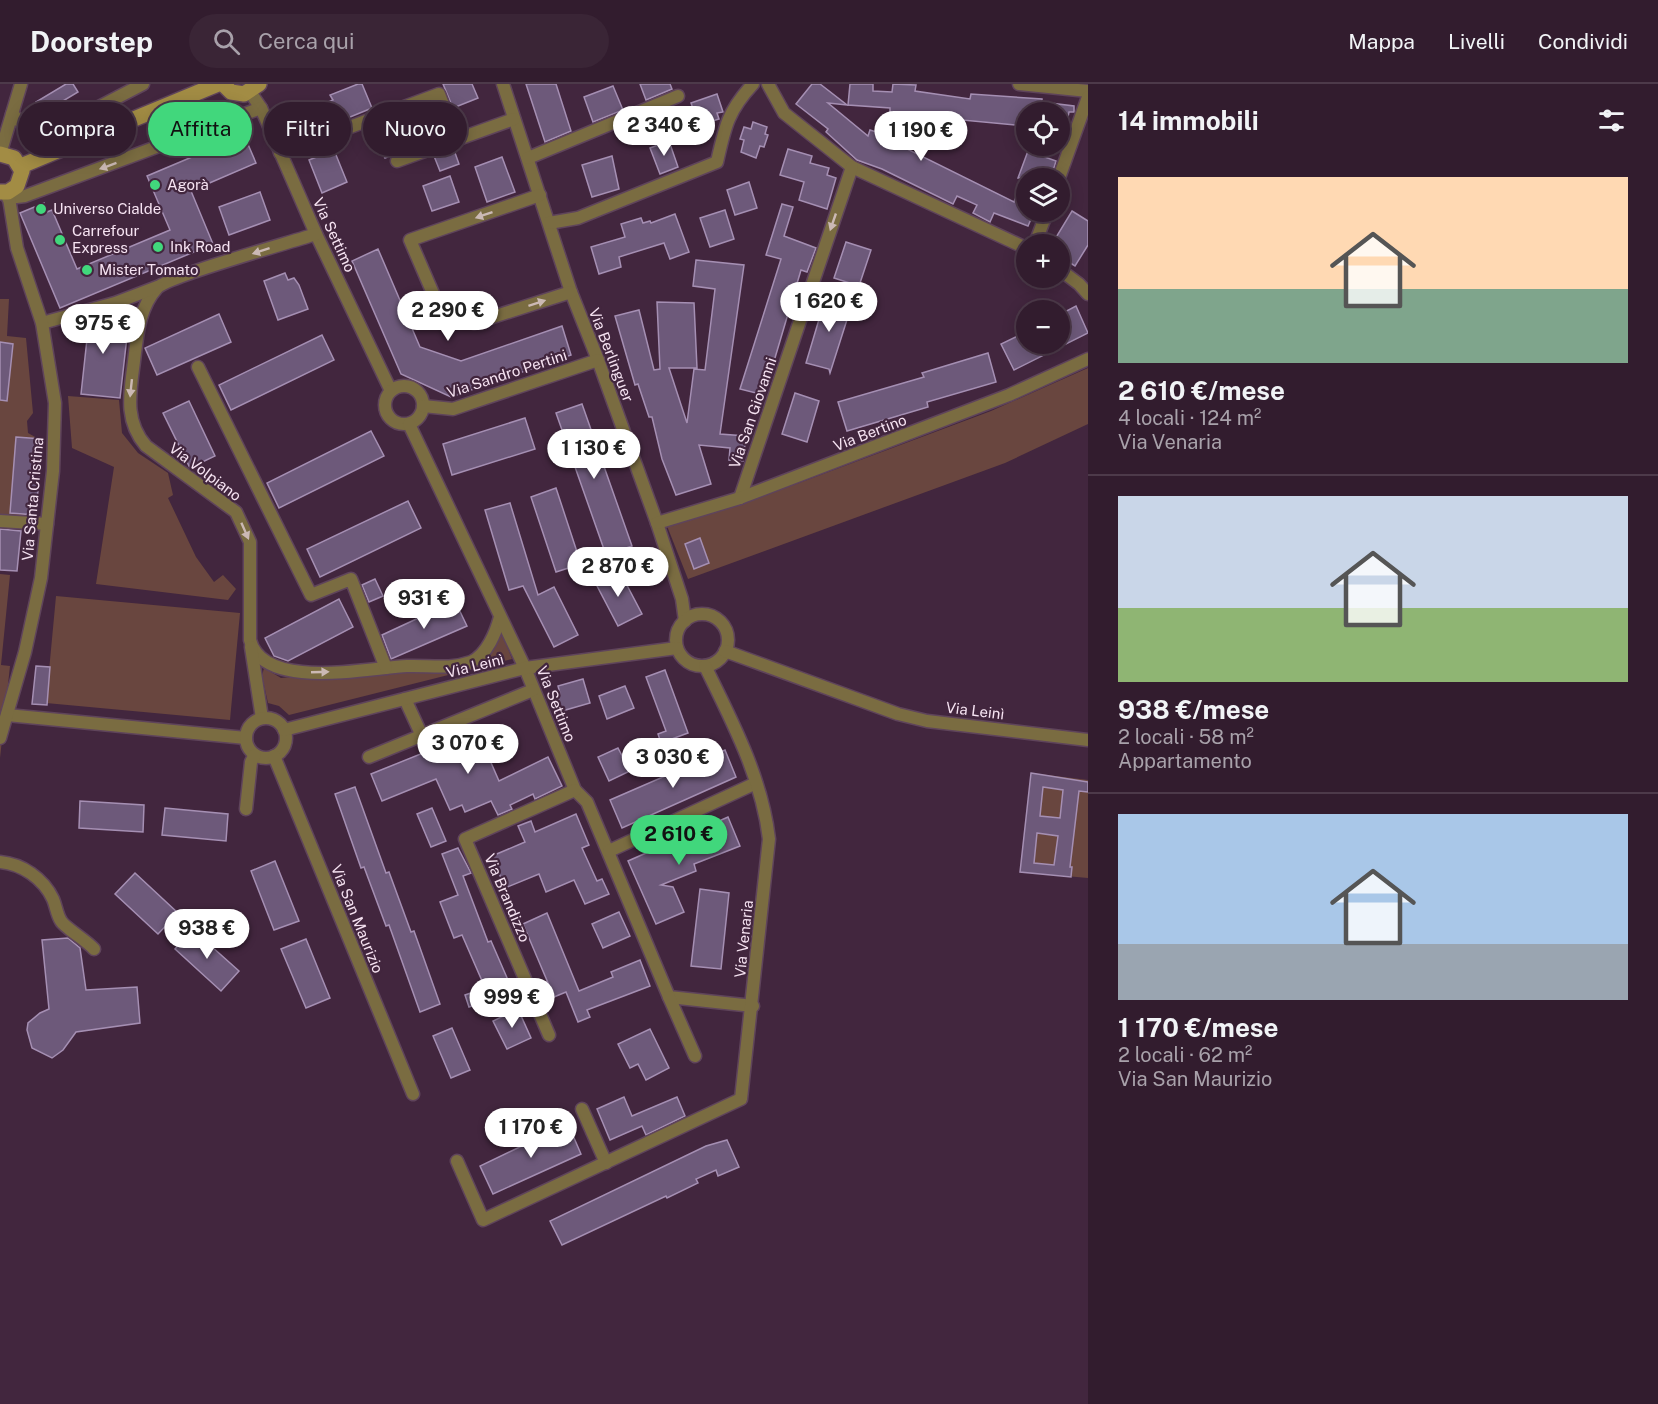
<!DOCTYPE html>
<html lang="it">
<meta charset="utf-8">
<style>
body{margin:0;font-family:"Public Sans",sans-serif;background:#3a2536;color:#f1f3f6;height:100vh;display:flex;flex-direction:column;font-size:22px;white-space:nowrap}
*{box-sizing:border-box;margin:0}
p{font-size:20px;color:#a8a1aa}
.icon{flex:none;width:33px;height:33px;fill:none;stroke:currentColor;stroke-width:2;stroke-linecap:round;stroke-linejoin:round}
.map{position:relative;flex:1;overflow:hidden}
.drawer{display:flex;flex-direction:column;background:#321c2e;width:570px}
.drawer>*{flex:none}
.guide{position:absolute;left:18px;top:18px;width:570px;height:54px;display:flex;gap:12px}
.buttons{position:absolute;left:1016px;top:18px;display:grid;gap:12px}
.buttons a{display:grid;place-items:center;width:54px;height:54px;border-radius:50%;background:#321c2e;box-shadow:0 3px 15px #0003,0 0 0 2px #4d3a4a;font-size:30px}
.price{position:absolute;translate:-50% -51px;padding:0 14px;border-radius:21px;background:#fff;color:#222;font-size:20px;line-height:39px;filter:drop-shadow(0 2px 3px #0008)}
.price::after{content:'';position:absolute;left:50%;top:36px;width:18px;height:14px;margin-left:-9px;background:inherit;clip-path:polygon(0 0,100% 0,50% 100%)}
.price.active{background:#41d77c;color:#111}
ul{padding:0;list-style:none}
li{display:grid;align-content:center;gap:12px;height:318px;padding:0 30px}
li+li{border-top:2px solid #4d3a4a}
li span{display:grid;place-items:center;height:186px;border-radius:0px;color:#555}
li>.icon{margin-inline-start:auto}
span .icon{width:108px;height:108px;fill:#fffc;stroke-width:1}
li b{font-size:26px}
h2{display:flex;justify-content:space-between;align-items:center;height:72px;padding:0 30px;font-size:26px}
.tag{padding:0 21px;border-radius:27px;background:#321c2e;box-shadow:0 3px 15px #0003,0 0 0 2px #4d3a4a;font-size:21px;line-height:54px}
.tag.active{background:#41d77c;color:#111}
header{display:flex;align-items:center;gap:36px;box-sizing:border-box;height:84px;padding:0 30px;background:#321c2e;border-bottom:2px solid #4d3a4a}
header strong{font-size:28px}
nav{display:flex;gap:33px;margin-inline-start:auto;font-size:21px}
.search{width:420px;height:54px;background:#3a2536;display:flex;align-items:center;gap:15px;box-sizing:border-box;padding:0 21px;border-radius:33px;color:#a8a1aa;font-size:22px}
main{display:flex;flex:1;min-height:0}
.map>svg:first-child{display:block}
.green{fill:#69463f}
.building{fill:#6d597a;stroke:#a58fb3;stroke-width:1.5;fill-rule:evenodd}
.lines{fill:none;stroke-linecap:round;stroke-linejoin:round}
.street-casing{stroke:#5f445b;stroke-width:15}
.secondary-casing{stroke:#5f445b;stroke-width:18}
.street{stroke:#7a6c41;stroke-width:12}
.secondary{stroke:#a28c44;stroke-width:15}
.oneway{fill:#cbb9b4}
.poi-dot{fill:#41d77c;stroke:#42263e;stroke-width:2}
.labels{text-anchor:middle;stroke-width:4.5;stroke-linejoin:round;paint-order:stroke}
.poi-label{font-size:15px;fill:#f6e3f2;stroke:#42263e;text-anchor:start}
.street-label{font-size:15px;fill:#f6e3f2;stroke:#42263e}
</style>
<header>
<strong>Doorstep</strong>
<div class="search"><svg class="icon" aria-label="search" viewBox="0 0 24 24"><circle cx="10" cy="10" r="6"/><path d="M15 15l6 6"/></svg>Cerca qui</div>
<nav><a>Mappa</a><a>Livelli</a><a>Condividi</a></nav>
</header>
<main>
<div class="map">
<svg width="1088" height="1320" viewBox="0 0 1088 1320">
<rect width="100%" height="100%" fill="#42263e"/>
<g class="green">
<polygon points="0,215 9,215 7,252 26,254 33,329 27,337 28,349 37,354 32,432 0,430"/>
<polygon points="1088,284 1088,340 1005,379 688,495 667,442 799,399 991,327"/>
<polygon points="68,312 119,316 122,349 138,369 168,389 173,411 168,414 196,473 214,498 223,491 236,505 228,516 96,500 114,383 72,364"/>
<polygon points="0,490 10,491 1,581 10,582 0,674"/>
<polygon points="56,512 240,529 230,636 46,619"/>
<polygon points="501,547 512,575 289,631 279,622 268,619 262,592 264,584 281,594 472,577"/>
<polygon points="1031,689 1088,696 1088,794 1020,788"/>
</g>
<g class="building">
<polygon points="66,0 73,0 78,8 43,29 36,18"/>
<polygon points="358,0 362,0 372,24 316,47 308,26 333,16 330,11"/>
<polygon points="443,0 472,0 478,14 453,24"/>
<polygon points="526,0 556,0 571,47 545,58"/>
<polygon points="640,0 670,0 672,5 646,16"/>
<polygon points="812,0 820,0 847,21 828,19 868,52 870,46 910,59 907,65 1014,118 1023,94 1018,94 1028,67 1056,77 1051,94 1026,94 1026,128 1034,128 1028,142 994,129 990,138 973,129 977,121 957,112 953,120 882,85 857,76 826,48 828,45 796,20"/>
<polygon points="850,0 873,0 873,7 892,8 893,0 916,1 915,7 970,15 971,10 1042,15 1042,18 1074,22 1074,28 1069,28 1063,57 1059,57 1059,28 1026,28 1026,42 952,35 952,39 890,29 890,24 848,21"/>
<polygon points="613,2 623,26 593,38 584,13"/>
<polygon points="717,10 723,28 717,29 719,35 699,41 691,19"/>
<polygon points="432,29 443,52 385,74 372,46 404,32 408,40"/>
<polygon points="753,38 767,43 765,50 768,51 764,63 760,62 756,74 741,68 744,56 740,55 744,43 751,45"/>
<polygon points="244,51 256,79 191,107 213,160 60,224 20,129 44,119 47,128 52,126 77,185 170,146 147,92"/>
<polygon points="669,57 678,83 660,90 650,64"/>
<polygon points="788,65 812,72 810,79 829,84 827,91 836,94 827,125 799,116 804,98 780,91"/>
<polygon points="334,66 347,98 322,109 309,76"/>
<polygon points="454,66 459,80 440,87 434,72"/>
<polygon points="612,72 619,105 592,113 582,81"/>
<polygon points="502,73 515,108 487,118 475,83"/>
<polygon points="450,92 459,118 432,127 423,102"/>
<polygon points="749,98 757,124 735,131 727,106"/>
<polygon points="260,108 270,136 229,151 219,123"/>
<polygon points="782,120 793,123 784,152 816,164 807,188 801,186 764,311 740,305 781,175 766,171"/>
<polygon points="725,126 734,155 710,163 700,134"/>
<polygon points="1072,127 1088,137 1088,161 1075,182 1059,172 1059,160 1052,160"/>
<polygon points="675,130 689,168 670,175 664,159 619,173 621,183 599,190 591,163 625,153 621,140 641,134 643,139 650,137 651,139"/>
<polygon points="846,158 871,166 859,202 834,194"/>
<polygon points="378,165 420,263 461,277 562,242 571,271 451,313 401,290 352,177"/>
<polygon points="696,176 744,181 720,350 746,352 743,377 729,376 730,364 699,361 711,400 676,411 662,375 652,333 649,333 638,300 635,301 615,232 639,226 654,286 660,285 657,218 694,219 697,284 669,284 687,339 694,285 705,286 715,205 693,202"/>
<polygon points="285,189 288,196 294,194 299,201 308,225 278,236 264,197"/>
<polygon points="826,212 852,220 830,289 829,285 806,279"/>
<polygon points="1076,222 1088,249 1014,286 1001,260 1026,248 1026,260 1059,260 1059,231"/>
<polygon points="219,230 231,258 157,291 145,264"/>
<polygon points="98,232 129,235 120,314 81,310 87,255 74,254 76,238"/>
<polygon points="322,251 334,276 231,326 219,301"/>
<polygon points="0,258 13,260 7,317 0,316"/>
<polygon points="988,269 996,298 927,318 928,323 847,347 838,318 924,293 922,289"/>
<polygon points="795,309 819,317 807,358 782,350"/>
<polygon points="189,317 215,372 190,384 163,329"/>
<polygon points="582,320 632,462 606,471 556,329"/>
<polygon points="525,334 535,365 452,391 443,360"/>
<polygon points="371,347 384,372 279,424 267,399"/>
<polygon points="16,353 42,355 36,431 10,429"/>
<polygon points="556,404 581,480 556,488 531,413"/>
<polygon points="408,417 421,444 320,493 307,465"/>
<polygon points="510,419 538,511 554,503 578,551 554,563 523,502 509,506 485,426"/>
<polygon points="0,445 21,447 17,487 0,486"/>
<polygon points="700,454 709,479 694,485 685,460"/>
<polygon points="619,486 642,530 618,542 595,498"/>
<polygon points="375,495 383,512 369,518 362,501"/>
<polygon points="339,515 353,543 288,577 274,572 265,554"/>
<polygon points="455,517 467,542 391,575 382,551"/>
<polygon points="36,582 50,583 47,621 32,620"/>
<polygon points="665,586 688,649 661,659 658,650 666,647 646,593"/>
<polygon points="583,595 590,619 562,627 557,611 560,610 558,602"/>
<polygon points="625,602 634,624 607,635 599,612"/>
<polygon points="490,642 501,669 489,674 499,697 548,673 562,702 535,715 533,710 510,721 512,725 498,731 491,717 465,728 462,721 450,726 436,695 382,717 371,690"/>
<polygon points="618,664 630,687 609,697 598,673"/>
<polygon points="725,666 736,693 622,744 610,716"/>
<path d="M 1031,689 L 1088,698 L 1088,708 L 1079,707 L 1070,783 L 1072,783 L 1071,793 L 1020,788 ZM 1043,703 L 1063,706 L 1060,734 L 1040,732 ZM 1037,749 L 1058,752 L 1054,781 L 1034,779 Z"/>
<polygon points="355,703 386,789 389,788 411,848 414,847 440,920 420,928 389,841 386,842 364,783 361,784 335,710"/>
<polygon points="80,717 144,721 143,748 79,744"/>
<polygon points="165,724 228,730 226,757 162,751"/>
<polygon points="432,724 446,757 431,763 417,730"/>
<polygon points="576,730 589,761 582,764 597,797 602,795 609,810 585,820 574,796 546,808 539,790 505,804 492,772 525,758 518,742 531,737 535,748"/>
<polygon points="728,733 740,762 694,780 696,787 661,801 673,803 684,828 656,840 628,777"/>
<polygon points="458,764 471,789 463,792 488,858 491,857 508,896 486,906 462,851 454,854 440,818 458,811 442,770"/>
<polygon points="275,777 299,837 274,846 251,787"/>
<polygon points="135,789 178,829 158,850 115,810"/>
<polygon points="700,805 729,809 721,885 691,882"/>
<polygon points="619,828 630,852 603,864 592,840"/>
<polygon points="547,829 579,907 613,893 611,888 640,876 650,902 587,926 590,933 578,938 566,908 554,913 523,840"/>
<polygon points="192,845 239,887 221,907 175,865"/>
<polygon points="68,854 80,864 86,906 137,903 140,939 76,948 63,966 52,974 32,964 27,946 28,939 40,929 49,925 42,856"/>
<polygon points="306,855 330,914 306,924 281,865"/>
<polygon points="479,906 484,918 469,923 465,911"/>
<polygon points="518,925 531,954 507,965 493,937"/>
<polygon points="452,944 470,986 451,994 433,952"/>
<polygon points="650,945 669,984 646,996 638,980 630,984 618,960"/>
<polygon points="624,1013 632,1032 677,1013 685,1032 646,1051 642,1042 610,1056 597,1025"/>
<polygon points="568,1040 581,1070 493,1110 480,1082"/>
<polygon points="727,1056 739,1083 718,1092 716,1086 696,1095 698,1099 667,1114 666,1112 562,1161 550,1137 706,1062"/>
</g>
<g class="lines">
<g class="street-casing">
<g id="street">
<polyline points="503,0 571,208 598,276 657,439 682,515 685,537"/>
<polyline points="768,0 784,29 852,83 1026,164"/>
<polyline points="1019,0 1088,7"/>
<polyline points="250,8 261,24 316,150 391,307"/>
<path d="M 12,30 C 31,46 27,54 55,46 L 143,0"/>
<polyline points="280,69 439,10 456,55"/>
<polyline points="0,70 21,0"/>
<polyline points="528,74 678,12"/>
<polyline points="397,77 514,35"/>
<polyline points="1059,94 1088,13"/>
<path d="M 540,111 L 410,156 L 438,221 C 455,223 464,225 474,239 L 571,208"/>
<polyline points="8,114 25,112 261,24"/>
<path d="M 549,139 L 578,134 L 717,78 C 725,42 728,27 753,0"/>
<path d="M 316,150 C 292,158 168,192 157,204 C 137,226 137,257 133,285 C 129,314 126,339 146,362 L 236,428 L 250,458 L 250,556 C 263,607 368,584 407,582 C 428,581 449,586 471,578 C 487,571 496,548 500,533"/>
<polyline points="1035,160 1047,128"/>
<polyline points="1059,185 1079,200 1088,210"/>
<polyline points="42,239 115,219 157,203"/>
<polyline points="198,283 311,511 351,495 386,584"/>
<circle cx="404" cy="321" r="19"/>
<polyline points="423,322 453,325 598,276"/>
<polyline points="409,340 525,584 575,706 587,718 669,913 753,922"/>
<polyline points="740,414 852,83"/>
<polyline points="0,437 47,440"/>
<polyline points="657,439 740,414 1009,311 1088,275"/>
<circle cx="702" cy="556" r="26"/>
<polyline points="251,563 262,634"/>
<polyline points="725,567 898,630 927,637 1088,656"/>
<polyline points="405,615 422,652"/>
<polyline points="7,631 246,654"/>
<circle cx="266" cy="654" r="20"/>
<polyline points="284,646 525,584 677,564"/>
<polyline points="0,654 25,568 41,494 53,387 55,319 42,239 17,164 8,108"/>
<polyline points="274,672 413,1010"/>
<polyline points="369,673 533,606"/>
<polyline points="246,725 251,678 255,671"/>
<polyline points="609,767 756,699"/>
<path d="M 0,778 C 22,780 43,794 53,815 C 56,822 57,831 61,837 C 65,844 86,856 94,865"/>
<polyline points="669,913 695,972"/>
<polyline points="549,951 465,755 575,706"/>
<polyline points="582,1025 606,1079"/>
<path d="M 457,1077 L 483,1136 L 741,1015 L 769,755 C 762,694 732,637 705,582"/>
</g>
</g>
<g class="secondary-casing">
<g id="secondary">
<polyline points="223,0 231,8 244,10 259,0"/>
<polyline points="0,70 14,74 22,87 17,102 8,108 0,108"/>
<polyline points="21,82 218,0"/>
</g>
</g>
<use href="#street" class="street"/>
<use href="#secondary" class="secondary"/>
</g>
<defs><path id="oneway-solid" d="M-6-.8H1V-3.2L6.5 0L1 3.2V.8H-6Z" transform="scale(1.5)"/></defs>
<g class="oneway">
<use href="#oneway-solid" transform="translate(108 82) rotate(160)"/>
<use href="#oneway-solid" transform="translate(484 131) rotate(161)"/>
<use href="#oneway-solid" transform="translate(833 138) rotate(109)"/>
<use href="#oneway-solid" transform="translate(261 167) rotate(162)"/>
<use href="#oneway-solid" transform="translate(537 219) rotate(-18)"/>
<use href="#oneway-solid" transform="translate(131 304) rotate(96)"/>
<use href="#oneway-solid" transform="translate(245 447) rotate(66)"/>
<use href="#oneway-solid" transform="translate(320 588) rotate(-2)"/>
</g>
<g class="poi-dot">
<circle cx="155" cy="101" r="6"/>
<circle cx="41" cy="125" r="6"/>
<circle cx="60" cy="156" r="6"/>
<circle cx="158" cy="163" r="6"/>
<circle cx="87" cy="186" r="6"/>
</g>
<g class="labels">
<g class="poi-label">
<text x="167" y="106">Agorà</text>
<text x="53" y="130">Universo Cialde</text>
<text x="72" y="152">Carrefour<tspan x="72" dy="17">Express</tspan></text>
<text x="170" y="168">Ink Road</text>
<text x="99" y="191">Mister Tomato</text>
</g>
<g class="street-label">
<text transform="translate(334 151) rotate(65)" y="5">Via Settimo</text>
<text transform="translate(611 271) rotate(69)" y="5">Via Berlinguer</text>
<text transform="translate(507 290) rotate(-18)" y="5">Via Sandro Pertini</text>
<text transform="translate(753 329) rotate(-71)" y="5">Via San Giovanni</text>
<text transform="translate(870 349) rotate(-21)" y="5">Via Bertino</text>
<text transform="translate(205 388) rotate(37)" y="5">Via Volpiano</text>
<text transform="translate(33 415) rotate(-85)" y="5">Via Santa Cristina</text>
<text transform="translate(475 582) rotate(-14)" y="5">Via Leinì</text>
<text transform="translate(556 620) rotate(68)" y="5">Via Settimo</text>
<text transform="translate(975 627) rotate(7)" y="5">Via Leinì</text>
<text transform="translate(507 814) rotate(67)" y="5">Via Brandizzo</text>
<text transform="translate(357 835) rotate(68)" y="5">Via San Maurizio</text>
<text transform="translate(744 855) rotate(-84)" y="5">Via Venaria</text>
</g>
</g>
</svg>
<div class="buttons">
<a><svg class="icon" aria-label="locate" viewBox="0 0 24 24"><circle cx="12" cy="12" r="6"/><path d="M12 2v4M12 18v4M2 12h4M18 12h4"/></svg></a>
<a><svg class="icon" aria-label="layers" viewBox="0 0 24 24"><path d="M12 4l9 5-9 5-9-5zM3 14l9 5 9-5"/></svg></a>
<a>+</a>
<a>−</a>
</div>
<b class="price" style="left:664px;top:73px">2 340 €</b>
<b class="price" style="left:921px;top:78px">1 190 €</b>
<b class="price" style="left:829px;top:249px">1 620 €</b>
<b class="price" style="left:448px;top:258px">2 290 €</b>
<b class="price" style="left:103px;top:271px">975 €</b>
<b class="price" style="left:594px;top:396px">1 130 €</b>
<b class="price" style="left:618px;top:514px">2 870 €</b>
<b class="price" style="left:424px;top:546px">931 €</b>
<b class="price" style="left:468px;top:691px">3 070 €</b>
<b class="price" style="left:673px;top:705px">3 030 €</b>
<b class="price active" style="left:679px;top:782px">2 610 €</b>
<b class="price" style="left:207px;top:876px">938 €</b>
<b class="price" style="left:512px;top:945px">999 €</b>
<b class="price" style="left:531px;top:1075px">1 170 €</b>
<div class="guide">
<a class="tag">Compra</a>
<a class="tag active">Affitta</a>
<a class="tag">Filtri</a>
<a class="tag">Nuovo</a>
</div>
</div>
<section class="drawer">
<h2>14 immobili<svg class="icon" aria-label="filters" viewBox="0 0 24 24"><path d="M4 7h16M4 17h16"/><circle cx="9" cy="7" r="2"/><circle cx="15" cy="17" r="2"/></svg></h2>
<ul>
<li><span style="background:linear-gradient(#ffd9b3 60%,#7fa58c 0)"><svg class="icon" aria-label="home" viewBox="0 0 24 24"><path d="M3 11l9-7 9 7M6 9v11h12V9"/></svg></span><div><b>2 610 €/mese</b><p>4 locali · 124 m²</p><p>Via Venaria</p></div></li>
<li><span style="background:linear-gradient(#c9d6e8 60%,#8fb573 0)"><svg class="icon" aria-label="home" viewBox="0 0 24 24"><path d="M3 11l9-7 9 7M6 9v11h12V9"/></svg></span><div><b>938 €/mese</b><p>2 locali · 58 m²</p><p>Appartamento</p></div></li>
<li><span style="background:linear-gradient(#a9c7e8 70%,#9aa5b1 0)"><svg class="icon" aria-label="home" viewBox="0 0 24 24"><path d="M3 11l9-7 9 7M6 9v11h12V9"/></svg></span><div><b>1 170 €/mese</b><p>2 locali · 62 m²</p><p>Via San Maurizio</p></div></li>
</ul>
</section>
</main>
